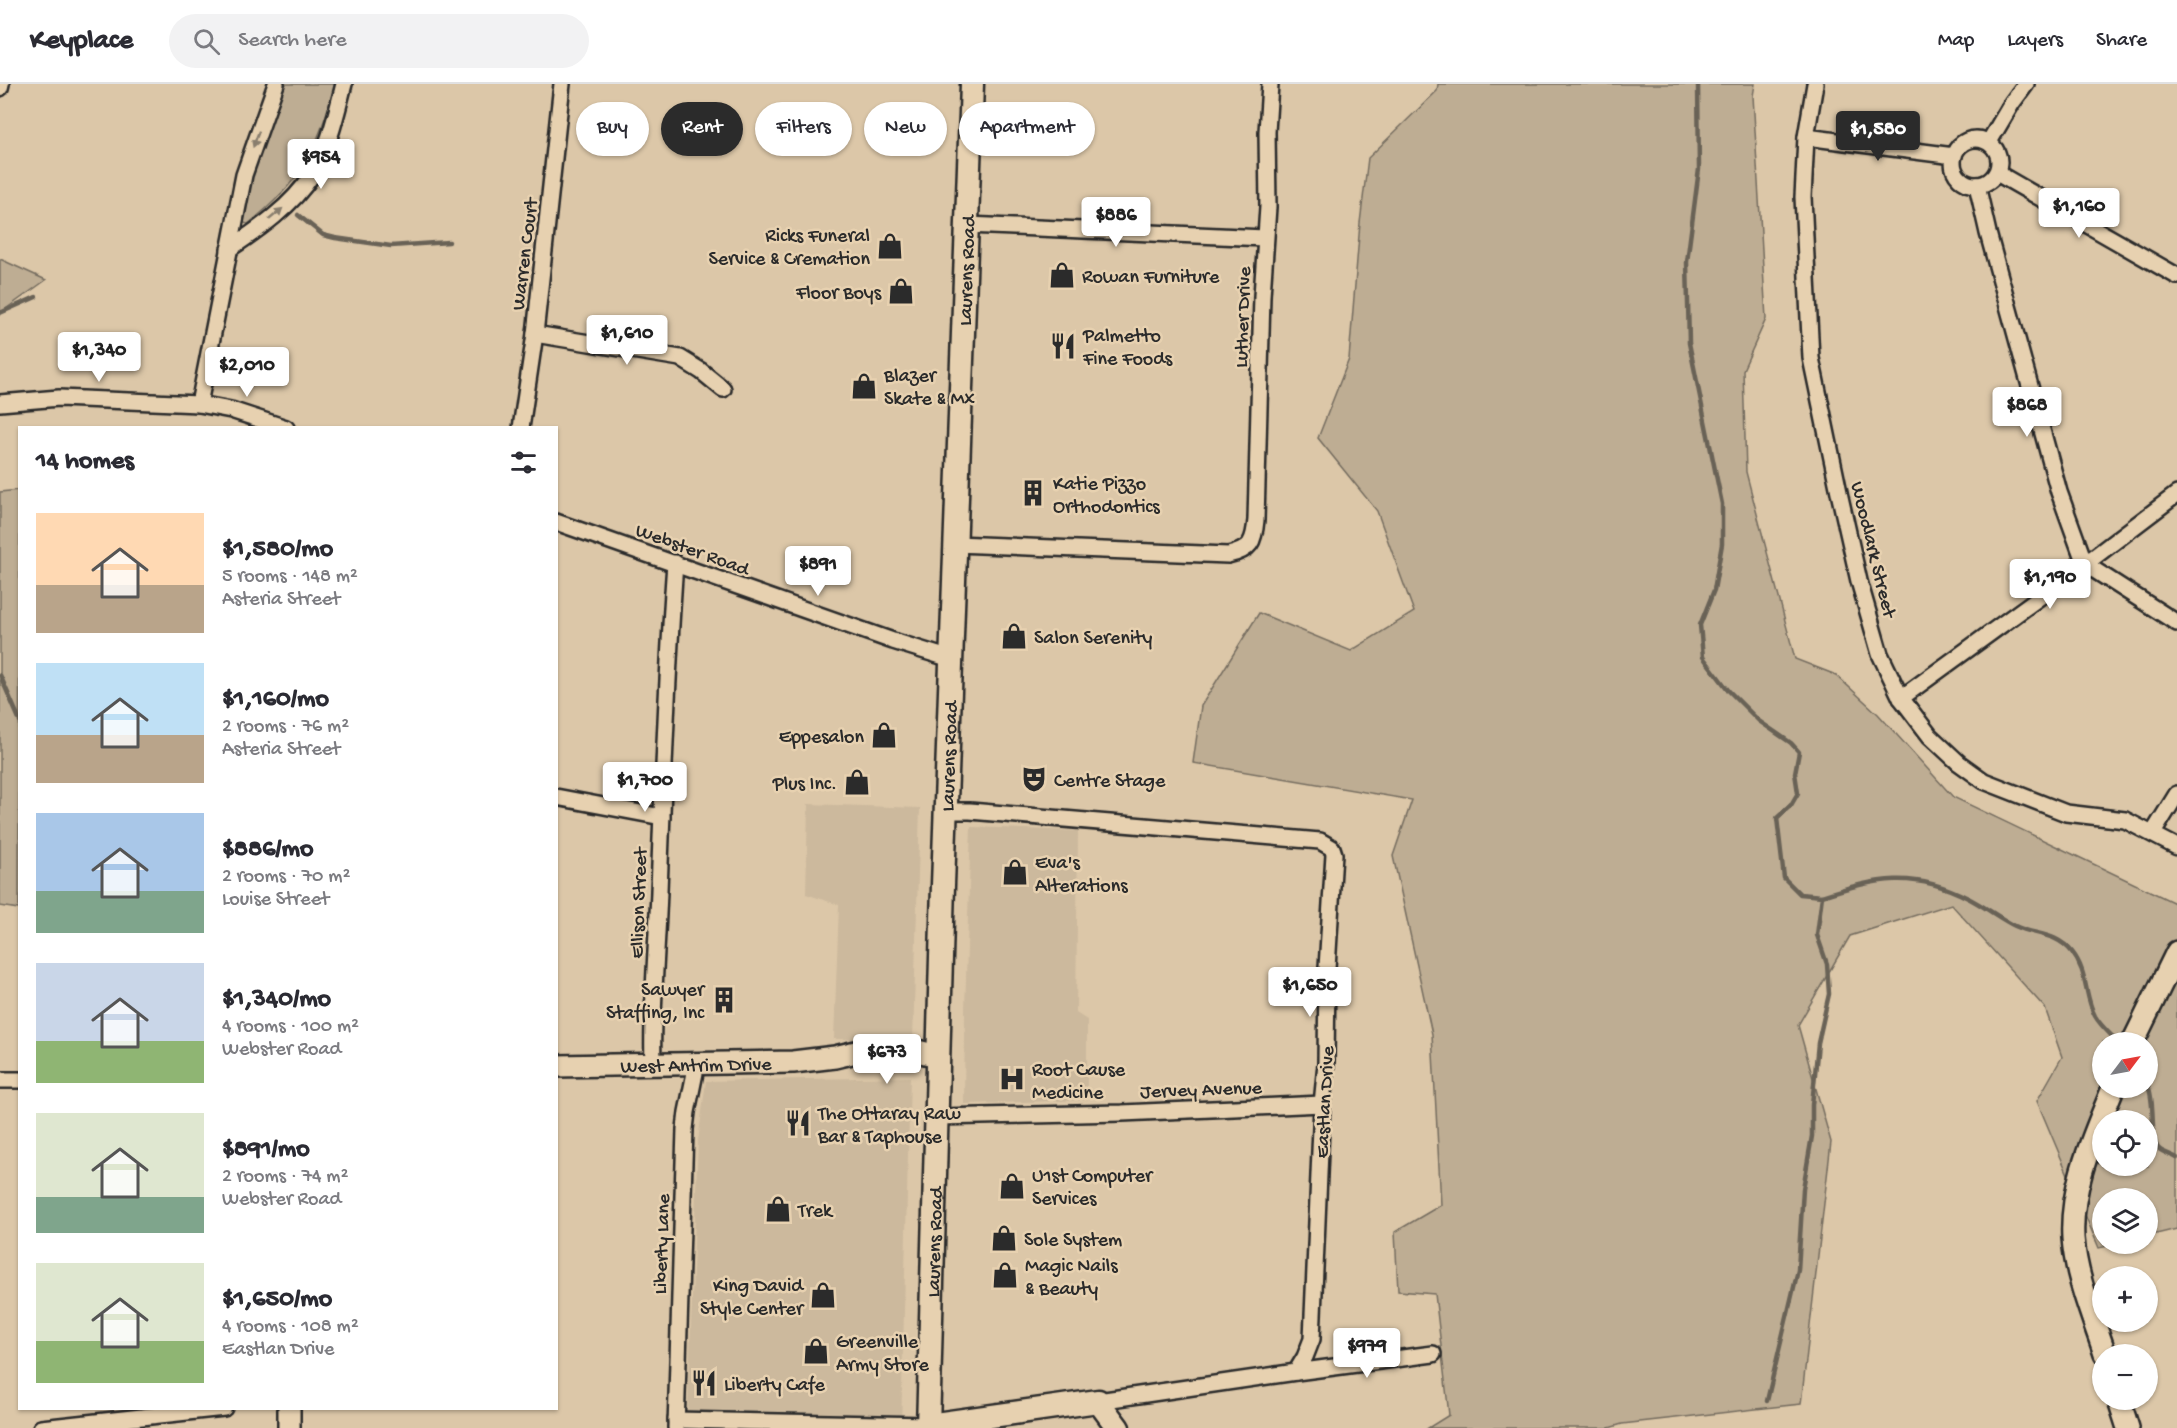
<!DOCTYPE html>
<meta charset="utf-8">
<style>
body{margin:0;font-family:"Gochi Hand",sans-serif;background:#f2f2f3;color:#2b2b33;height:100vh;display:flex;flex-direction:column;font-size:22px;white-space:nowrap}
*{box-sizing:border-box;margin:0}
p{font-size:20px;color:#7c7c81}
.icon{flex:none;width:33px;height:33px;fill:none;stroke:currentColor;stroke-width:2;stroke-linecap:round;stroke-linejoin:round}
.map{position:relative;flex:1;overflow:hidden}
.drawer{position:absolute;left:18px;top:342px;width:540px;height:984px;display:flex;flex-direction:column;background:#fff;border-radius:0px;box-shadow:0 2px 4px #0004}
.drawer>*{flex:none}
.guide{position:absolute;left:576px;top:18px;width:570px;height:54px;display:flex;gap:12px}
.needle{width:39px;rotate:58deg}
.buttons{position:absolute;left:2092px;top:948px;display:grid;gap:12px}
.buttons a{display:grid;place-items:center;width:66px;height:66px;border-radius:50%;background:#fff;box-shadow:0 2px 4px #0004;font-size:30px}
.price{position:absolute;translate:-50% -51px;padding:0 14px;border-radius:6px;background:#fff;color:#222;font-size:20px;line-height:39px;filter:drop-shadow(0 2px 3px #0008)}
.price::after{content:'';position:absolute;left:50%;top:36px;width:18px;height:14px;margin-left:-9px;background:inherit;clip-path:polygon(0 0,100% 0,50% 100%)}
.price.current{background:#2b2b2b;color:#fff}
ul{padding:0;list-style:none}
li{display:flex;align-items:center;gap:18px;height:150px;padding:0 18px}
li span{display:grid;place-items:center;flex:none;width:168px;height:120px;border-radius:0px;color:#555}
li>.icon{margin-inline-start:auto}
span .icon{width:72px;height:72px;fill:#fffc;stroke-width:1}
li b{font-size:26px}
h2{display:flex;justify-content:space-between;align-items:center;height:72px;padding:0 18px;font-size:26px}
.tag{padding:0 21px;border-radius:27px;background:#fff;box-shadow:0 2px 4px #0004;font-size:21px;line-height:54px}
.tag.current{background:#2b2b2b;color:#fff}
header{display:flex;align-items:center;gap:36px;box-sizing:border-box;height:84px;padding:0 30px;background:#fff;border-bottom:2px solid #e1e1e2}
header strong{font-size:28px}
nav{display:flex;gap:33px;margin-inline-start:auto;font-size:21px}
.search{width:420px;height:54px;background:#f2f2f3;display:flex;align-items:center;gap:15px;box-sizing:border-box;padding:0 21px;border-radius:33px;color:#7c7c81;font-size:22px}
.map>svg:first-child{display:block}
.built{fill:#ccb99d}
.green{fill:#bead93;stroke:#746c5f;stroke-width:1.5;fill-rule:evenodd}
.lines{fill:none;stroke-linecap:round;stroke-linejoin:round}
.stream{stroke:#696257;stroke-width:4.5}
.street-casing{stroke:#2b2b2b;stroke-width:20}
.secondary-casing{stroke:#2b2b2b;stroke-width:26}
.primary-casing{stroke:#2b2b2b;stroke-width:27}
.street{stroke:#e7d1b0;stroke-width:15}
.secondary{stroke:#e7d1b0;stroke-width:21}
.primary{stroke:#e7d1b0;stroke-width:22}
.oneway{fill:#897e6e}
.labels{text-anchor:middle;stroke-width:5;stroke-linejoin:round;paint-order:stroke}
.poi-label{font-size:20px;fill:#2b2b2b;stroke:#e7d1b0;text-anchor:start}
.street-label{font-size:20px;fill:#2b2b2b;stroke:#e7d1b0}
</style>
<header>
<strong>Keyplace</strong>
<div class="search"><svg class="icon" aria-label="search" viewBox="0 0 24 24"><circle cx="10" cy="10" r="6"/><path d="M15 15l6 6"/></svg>Search here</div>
<nav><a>Map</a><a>Layers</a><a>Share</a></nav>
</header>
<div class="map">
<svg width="2177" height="1344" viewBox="0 0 2177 1344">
<rect width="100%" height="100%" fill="#dcc7a8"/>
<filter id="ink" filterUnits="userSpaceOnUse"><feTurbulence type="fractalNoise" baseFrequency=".0167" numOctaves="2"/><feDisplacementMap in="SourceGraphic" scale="12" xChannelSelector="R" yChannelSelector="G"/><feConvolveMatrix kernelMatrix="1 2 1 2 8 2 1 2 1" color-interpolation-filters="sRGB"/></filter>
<g filter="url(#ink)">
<g class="built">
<polygon points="808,720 920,724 913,956 834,955 839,821 806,810"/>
<polygon points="971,743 1078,747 1076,929 1087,936 1087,1016 964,1020 965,924"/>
<polygon points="910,993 901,1344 687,1344 698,1057 706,997"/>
</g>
<g class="green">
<path d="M 280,0 L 335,0 C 318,66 302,97 248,140 L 240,138 L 246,101 Z"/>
<path d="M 1438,0 L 1755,0 L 1753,12 L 1766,235 L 1743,286 L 1746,388 L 1795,575 L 1836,591 L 1878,630 L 1953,713 L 2177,820 L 2177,1145 L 2148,1152 L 2148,1114 L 2103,1114 L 2103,1160 L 2117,1160 L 2099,1164 L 2037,1017 L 2062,973 L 2045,924 L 1951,820 L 1850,852 L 1798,941 L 1831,1058 L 1801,1320 L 1622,1340 L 1609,1344 L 1428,1344 L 1449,1331 L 1435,1210 L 1398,1207 L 1395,1148 L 1441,1121 L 1432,950 L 1393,772 L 1412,716 L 1193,679 L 1201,622 L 1259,529 L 1351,567 L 1414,528 L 1377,427 L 1318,354 L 1349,275 L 1360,139 L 1368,74 L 1437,7 ZM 2103,958 L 2148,958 L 2148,1004 L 2103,1004 ZM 2103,1036 L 2148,1036 L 2148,1082 L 2103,1082 Z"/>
<polygon points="0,175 46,196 0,229"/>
<polygon points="19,406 20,406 19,825 0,822 0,408"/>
</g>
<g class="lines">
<g class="stream">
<polyline points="1698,0 1699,85 1687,178 1689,259 1722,420 1722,460 1714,506 1700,541 1703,573 1729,607 1759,637 1791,659 1799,668 1795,689 1798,709 1791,721 1777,734 1784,794 1800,810 1822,812 1817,851 1827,880 1829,910 1818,959 1812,1021 1812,1052 1803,1105 1798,1186 1767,1317"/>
<polyline points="298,131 323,151 335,154 391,162 449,158"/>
<polyline points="0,229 36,213"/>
<polyline points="0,591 20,637"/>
<path d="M 1822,812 C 1877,794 1914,786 1968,814 C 1984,822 1999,834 2015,842 C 2036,852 2056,848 2072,868 C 2088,888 2084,911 2095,932 C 2100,941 2108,948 2116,956"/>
<path d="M 2148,1002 C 2156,1019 2149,1055 2159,1065 C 2164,1069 2172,1071 2177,1074"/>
</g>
<g class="street-casing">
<g id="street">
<polyline points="1815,0 1806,53 1803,113 1811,274 1840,413 1859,497 1880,570 1901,614 1930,652 1959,679 1984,697 2066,729 2125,736 2177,763"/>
<polyline points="0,4 1,0"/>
<polyline points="1806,53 1954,72"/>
<circle cx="1976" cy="78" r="23"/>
<polyline points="1989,58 2012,19 2026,0"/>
<polyline points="1997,89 2177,192"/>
<polyline points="1977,101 1988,149 2059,408 2085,480 2177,539"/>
<polyline points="967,141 1265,154"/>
<path d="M 229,165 C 259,145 292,122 312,91 C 329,64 336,31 344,0"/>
<polyline points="535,250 680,274 701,287 723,305"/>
<polyline points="0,319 59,314 199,320 231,326 286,344"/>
<polyline points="199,320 244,91 276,0"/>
<polyline points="521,344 535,250 562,0"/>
<polyline points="556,438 893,557 951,575"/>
<path d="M 955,460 L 1228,471 C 1251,466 1254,458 1256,436 L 1262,212 L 1268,123 L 1267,48 L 1270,0"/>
<polyline points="1901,614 2085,480 2177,410"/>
<polyline points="556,713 662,733"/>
<polyline points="945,727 970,727 1320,757 1332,764 1334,770 1327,884 1326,980 1322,1020 1312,1255 1305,1273 1296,1288 1098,1317"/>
<polyline points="2153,749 2177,710"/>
<path d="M 653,980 C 651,923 657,865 659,807 C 663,698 667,589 675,479"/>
<polyline points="0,996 20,996"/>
<polyline points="938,1033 1122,1029 1322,1020"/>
<polyline points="1296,1288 1433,1270"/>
<polyline points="676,1336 928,1341"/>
<polyline points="41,1344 224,1324"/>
<polyline points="676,1344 685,1045 687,1028 697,979"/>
</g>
</g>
<g class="secondary-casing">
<g id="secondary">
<polyline points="2133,958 2177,868"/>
<path id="s1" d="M 556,982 L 793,978 L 835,973 L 856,968 L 913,966 L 938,972"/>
<path d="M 2105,1270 C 2093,1233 2076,1194 2073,1154 C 2070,1101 2094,1052 2113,1004"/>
<polyline points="2119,1316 2128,1344"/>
<polyline points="289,1344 289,1324"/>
</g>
</g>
<g class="primary-casing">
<g id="primary">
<polyline points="928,1341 1098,1317 1118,1344"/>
<path id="s2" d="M 928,1344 L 943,801 L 972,0"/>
</g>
</g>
<use href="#street" class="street"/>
<use href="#secondary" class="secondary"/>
<use href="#primary" class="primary"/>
</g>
<defs><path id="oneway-solid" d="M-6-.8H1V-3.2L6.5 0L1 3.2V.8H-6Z" transform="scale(1.5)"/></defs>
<g class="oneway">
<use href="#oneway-solid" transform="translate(256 55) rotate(110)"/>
<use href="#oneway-solid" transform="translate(276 130) rotate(-40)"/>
</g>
</g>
<defs>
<g id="shop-bare" transform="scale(2.07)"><path d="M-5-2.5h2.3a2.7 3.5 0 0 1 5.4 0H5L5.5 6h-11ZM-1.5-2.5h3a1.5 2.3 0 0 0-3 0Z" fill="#2b2b2b" stroke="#e7d1b0" stroke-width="2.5" paint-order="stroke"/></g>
<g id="restaurant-bare" transform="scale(2.07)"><path d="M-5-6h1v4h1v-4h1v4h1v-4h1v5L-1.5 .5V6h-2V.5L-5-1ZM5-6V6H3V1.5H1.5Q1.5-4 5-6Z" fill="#2b2b2b" stroke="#e7d1b0" stroke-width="2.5" paint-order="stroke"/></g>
<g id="building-bare" transform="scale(2.07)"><path d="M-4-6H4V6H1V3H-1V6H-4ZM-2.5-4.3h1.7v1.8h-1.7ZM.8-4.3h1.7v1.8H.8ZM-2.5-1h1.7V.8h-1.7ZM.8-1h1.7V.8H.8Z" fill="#2b2b2b" stroke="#e7d1b0" stroke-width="2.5" paint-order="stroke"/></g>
<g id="theatre-bare" transform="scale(2.07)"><path d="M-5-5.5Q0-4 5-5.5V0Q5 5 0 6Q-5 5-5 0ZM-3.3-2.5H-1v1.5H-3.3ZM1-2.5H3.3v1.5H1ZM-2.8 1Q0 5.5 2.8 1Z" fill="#2b2b2b" stroke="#e7d1b0" stroke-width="2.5" paint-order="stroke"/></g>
<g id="hospital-bare" transform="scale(2.07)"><path d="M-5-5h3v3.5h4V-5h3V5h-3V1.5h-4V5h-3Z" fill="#2b2b2b" stroke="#e7d1b0" stroke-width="2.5" paint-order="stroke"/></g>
</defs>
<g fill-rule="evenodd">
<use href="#shop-bare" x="890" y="162"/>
<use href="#shop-bare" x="1062" y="191"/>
<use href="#shop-bare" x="901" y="207"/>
<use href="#restaurant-bare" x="1063" y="262"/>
<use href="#shop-bare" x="864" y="302"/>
<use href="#building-bare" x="1033" y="409"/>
<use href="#shop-bare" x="1014" y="552"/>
<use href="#shop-bare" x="884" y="651"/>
<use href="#theatre-bare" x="1034" y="695"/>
<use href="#shop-bare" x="857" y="698"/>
<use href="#shop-bare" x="1015" y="788"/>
<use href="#building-bare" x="724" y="916"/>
<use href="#hospital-bare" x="1012" y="995"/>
<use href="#restaurant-bare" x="798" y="1039"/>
<use href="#shop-bare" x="1012" y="1102"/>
<use href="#shop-bare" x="778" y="1125"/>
<use href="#shop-bare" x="1004" y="1154"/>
<use href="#shop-bare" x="1005" y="1191"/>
<use href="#shop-bare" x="823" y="1211"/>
<use href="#shop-bare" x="816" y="1267"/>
<use href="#restaurant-bare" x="704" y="1299"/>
</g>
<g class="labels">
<g class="poi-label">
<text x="870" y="157" text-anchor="end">Ricks Funeral<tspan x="870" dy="23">Service &amp; Cremation</tspan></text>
<text x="1082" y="198">Rowan Furniture</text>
<text x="881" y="214" text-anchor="end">Floor Boys</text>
<text x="1083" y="257">Palmetto<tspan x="1083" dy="23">Fine Foods</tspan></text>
<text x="884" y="297">Blazer<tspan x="884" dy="23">Skate &amp; Mx</tspan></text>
<text x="1053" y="405">Katie Pizzo<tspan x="1053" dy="23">Orthodontics</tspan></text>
<text x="1034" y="559">Salon Serenity</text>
<text x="864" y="658" text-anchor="end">Eppesalon</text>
<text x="1054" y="702">Centre Stage</text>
<text x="837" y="705" text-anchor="end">Plus Inc.</text>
<text x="1035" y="784">Eva's<tspan x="1035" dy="23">Alterations</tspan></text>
<text x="704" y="911" text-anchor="end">Sawyer<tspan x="704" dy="23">Staffing, Inc</tspan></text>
<text x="1032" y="991">Root Cause<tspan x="1032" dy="23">Medicine</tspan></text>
<text x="818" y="1035">The Ottaray Raw<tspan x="818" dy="23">Bar &amp; Taphouse</tspan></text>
<text x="1032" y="1097">U1st Computer<tspan x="1032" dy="23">Services</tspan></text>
<text x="798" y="1132">Trek</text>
<text x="1024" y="1161">Sole System</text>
<text x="1025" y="1187">Magic Nails<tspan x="1025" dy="23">&amp; Beauty</tspan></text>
<text x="803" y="1207" text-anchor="end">King David<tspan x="803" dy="23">Style Center</tspan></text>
<text x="836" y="1263">Greenville<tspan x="836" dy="23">Army Store</tspan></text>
<text x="724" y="1306">Liberty Cafe</text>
</g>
<g class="street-label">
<text transform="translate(523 170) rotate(-83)" y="7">Warren Court</text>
<text dy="7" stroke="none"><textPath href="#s2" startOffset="1158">Laurens Road</textPath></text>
<text transform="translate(1241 233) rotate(-88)" y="7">Luther Drive</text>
<text transform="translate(693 464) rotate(20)" y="7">Webster Road</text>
<text transform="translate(1875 465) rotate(76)" y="7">Woodlark Street</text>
<text dy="7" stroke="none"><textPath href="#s2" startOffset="672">Laurens Road</textPath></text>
<text transform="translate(637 819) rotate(-88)" y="7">Ellison Street</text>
<text dy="7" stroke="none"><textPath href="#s1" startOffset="140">West Antrim Drive</textPath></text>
<text transform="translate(1201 1004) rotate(-2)" y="7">Jervey Avenue</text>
<text transform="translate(1323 1018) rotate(-87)" y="7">Eastlan Drive</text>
<text dy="7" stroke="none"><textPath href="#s2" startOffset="186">Laurens Road</textPath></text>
<text transform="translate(660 1160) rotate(-88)" y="7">Liberty Lane</text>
</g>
</g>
</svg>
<div class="buttons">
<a><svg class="needle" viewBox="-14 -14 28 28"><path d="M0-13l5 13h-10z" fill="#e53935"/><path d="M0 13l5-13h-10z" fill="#7c7c81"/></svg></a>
<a><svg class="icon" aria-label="locate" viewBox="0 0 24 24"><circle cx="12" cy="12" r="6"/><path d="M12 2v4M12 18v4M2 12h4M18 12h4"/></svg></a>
<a><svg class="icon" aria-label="layers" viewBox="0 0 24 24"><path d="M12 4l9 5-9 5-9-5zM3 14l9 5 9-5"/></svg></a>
<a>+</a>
<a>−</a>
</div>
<b class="price current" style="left:1878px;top:78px">$1,580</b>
<b class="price" style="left:321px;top:106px">$954</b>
<b class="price" style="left:2079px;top:155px">$1,160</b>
<b class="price" style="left:1116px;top:164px">$886</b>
<b class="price" style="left:627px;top:282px">$1,610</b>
<b class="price" style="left:99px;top:299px">$1,340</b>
<b class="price" style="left:247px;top:314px">$2,010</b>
<b class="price" style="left:2027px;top:354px">$868</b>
<b class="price" style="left:818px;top:513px">$891</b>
<b class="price" style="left:2050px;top:526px">$1,190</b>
<b class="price" style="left:645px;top:729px">$1,700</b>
<b class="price" style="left:1310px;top:934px">$1,650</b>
<b class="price" style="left:887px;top:1001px">$673</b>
<b class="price" style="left:1367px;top:1295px">$979</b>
<div class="guide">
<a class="tag">Buy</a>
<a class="tag current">Rent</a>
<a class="tag">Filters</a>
<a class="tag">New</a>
<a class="tag">Apartment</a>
</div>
<section class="drawer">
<h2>14 homes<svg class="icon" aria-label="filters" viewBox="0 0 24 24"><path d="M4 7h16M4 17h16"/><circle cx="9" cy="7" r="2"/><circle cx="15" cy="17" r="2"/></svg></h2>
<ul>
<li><span style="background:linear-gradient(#ffd9b3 60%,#b9a48a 0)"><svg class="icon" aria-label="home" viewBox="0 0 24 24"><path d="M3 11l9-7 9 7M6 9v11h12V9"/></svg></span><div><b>$1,580/mo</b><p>5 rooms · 148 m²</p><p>Asteria Street</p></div></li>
<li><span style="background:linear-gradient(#bfe0f5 60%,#b9a48a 0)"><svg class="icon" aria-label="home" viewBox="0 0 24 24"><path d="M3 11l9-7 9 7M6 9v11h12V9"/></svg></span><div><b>$1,160/mo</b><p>2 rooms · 76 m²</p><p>Asteria Street</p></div></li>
<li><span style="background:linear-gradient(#a9c7e8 65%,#7fa58c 0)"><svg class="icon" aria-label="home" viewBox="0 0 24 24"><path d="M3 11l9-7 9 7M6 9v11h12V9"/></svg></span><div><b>$886/mo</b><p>2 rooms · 70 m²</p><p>Louise Street</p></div></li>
<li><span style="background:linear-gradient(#c9d6e8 65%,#8fb573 0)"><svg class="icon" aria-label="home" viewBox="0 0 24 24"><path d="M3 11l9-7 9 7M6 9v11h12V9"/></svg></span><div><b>$1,340/mo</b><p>4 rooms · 100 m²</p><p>Webster Road</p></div></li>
<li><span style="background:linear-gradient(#dfe7d0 70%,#7fa58c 0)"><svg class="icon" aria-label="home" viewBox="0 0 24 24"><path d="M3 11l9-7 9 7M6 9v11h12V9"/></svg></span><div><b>$891/mo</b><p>2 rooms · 74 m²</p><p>Webster Road</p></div></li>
<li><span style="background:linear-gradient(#dfe7d0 65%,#8fb573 0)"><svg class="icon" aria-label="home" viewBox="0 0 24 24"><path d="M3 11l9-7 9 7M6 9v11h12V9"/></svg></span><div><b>$1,650/mo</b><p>4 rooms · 108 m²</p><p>Eastlan Drive</p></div></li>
</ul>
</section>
</div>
